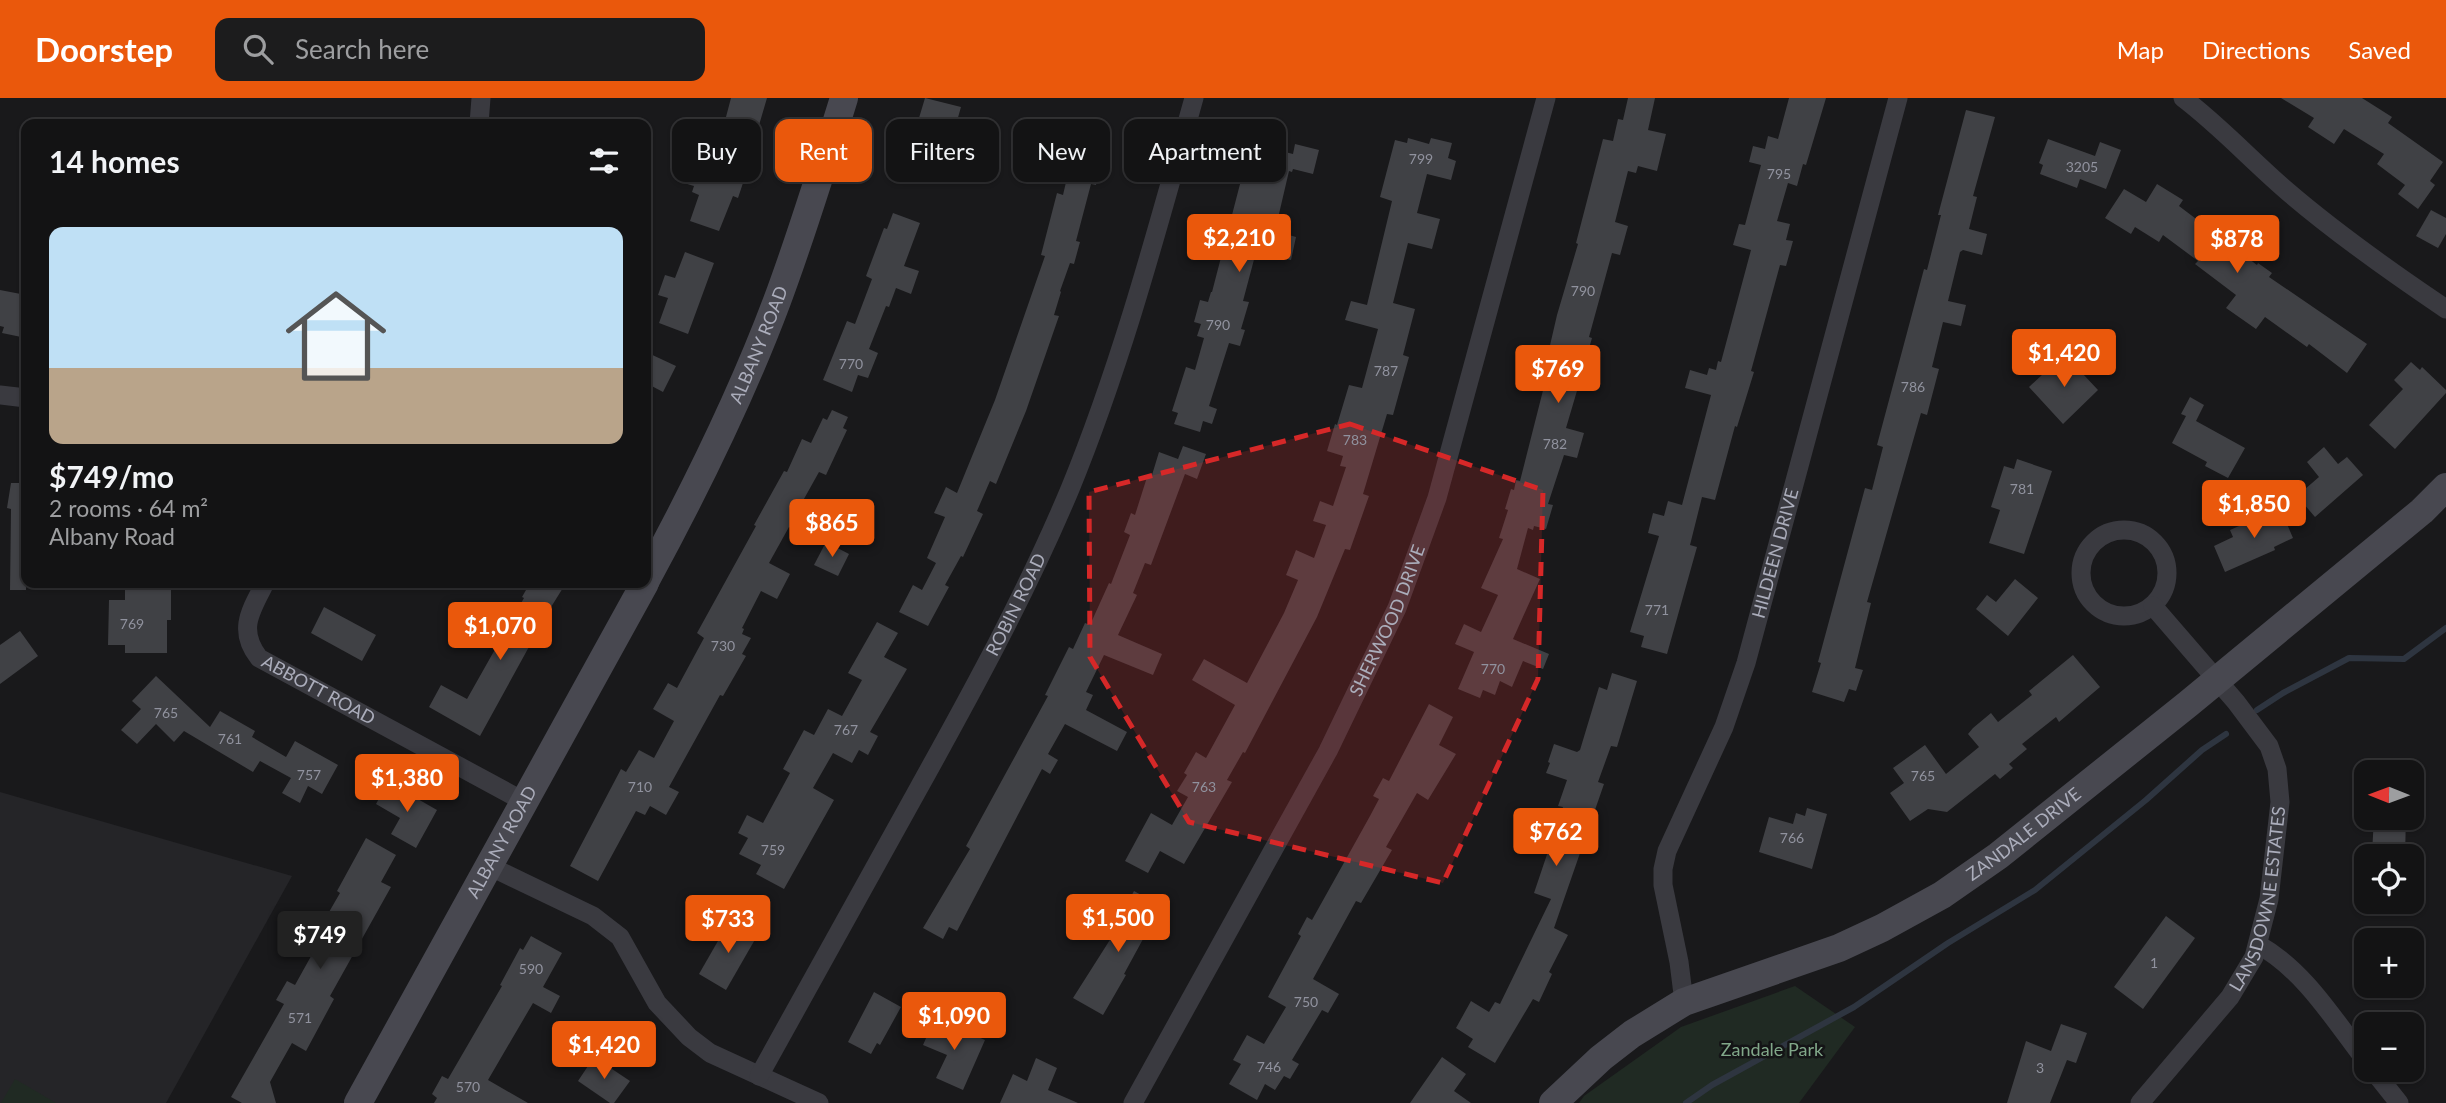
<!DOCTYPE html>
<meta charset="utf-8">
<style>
body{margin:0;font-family:Lato,sans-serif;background:#1c1c1d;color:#f1f3f6;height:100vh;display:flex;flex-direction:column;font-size:26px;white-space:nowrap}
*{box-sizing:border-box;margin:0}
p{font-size:23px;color:#9d9ea0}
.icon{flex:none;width:38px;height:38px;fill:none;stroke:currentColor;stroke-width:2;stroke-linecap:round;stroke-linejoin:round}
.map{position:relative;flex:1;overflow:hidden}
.sheet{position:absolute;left:21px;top:21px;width:630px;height:469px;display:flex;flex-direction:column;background:#131314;border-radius:14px;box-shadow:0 2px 5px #0004,0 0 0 2px #323234}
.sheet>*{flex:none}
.top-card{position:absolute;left:672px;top:21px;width:665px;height:63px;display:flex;gap:14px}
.needle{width:46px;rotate:271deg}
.fabs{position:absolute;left:2354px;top:662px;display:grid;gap:14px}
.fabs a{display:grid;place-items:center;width:70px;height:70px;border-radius:14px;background:#131314;box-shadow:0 2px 5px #0004,0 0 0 2px #323234;font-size:35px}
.price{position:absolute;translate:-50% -60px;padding:0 16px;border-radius:7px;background:#ea580c;color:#fff;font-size:23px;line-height:46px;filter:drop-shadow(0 2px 4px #0008)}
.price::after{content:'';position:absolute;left:50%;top:42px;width:21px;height:16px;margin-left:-10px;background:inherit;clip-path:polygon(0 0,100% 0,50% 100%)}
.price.active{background:#222;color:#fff}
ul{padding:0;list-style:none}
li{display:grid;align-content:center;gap:14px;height:371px;padding:0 28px}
li span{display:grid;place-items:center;height:217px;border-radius:14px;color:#555}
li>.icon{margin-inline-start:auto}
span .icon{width:126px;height:126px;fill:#fffc;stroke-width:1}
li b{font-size:30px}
h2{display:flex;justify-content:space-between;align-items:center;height:84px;padding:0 28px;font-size:30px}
.tag{padding:0 24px;border-radius:14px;background:#131314;box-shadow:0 2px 5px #0004,0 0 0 2px #323234;font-size:24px;line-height:63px}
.tag.active{background:#ea580c;color:#fff}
header{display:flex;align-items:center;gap:42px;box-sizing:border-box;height:98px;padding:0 35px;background:#ea580c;color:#fff}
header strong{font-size:33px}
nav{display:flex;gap:38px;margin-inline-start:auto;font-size:24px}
.search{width:490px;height:63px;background:#1c1c1d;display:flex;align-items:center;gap:18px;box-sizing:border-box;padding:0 24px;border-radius:14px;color:#9d9ea0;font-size:26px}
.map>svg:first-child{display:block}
.built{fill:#252528}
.green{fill:#202a23}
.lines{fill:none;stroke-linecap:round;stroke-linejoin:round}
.stream{stroke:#2e3540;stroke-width:6}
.building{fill:#404145}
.street{stroke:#3a3a40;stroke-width:19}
.secondary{stroke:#484850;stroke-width:28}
.marked{fill:#d62828;fill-opacity:0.2;stroke:#d62828;stroke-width:5;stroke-dasharray:14 9;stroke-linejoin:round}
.labels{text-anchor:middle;stroke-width:5;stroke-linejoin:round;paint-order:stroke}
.number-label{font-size:14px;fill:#90929e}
.street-label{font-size:18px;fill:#abadbb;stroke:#141416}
.park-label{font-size:18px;fill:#81a789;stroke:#141416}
</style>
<header>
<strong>Doorstep</strong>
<div class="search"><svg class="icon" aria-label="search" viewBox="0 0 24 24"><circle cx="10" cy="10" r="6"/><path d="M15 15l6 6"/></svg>Search here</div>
<nav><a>Map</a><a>Directions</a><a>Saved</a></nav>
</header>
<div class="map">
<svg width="2446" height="1005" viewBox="0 0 2446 1005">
<rect width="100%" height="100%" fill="#19191b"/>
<polygon class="built" points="0,694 292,778 166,1005 0,1005"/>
<g class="green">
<polygon points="1795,888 1855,929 1799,1005 1579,1005 1584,998 1681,929"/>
<polygon points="15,981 56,1005 1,1005"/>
</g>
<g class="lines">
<g class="stream">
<polyline points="2257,612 2283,595 2349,560 2404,561 2446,530"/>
<polyline points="1686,1005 1712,987 1854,909 1948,845 2035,792 2146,702 2202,652 2226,636"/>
</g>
</g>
<g class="building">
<polygon points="731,0 767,0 754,44 749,43 737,79 744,82 738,100 733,98 719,133 690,123 699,97 692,94 694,88 677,83 682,65 706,73 707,70 712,72"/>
<polygon points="925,0 961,9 949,51 956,53 950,73 907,60"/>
<polygon points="1628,0 1655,0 1648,32 1666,36 1657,73 1638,68 1636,75 1628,73 1615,124 1628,128 1620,157 1612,155 1589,239 1592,240 1585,264 1597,267 1591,289 1579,286 1566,330 1584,335 1577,360 1564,357 1548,406 1553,407 1546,431 1534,428 1533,432 1528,430 1517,471 1540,481 1513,541 1549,556 1543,571 1523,563 1512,589 1500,583 1495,597 1483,592 1480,600 1458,591 1474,554 1455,546 1464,526 1481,534 1498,497 1481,490 1503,441 1499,440 1508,412 1505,411 1511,391 1514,392 1516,382 1520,383 1552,257 1548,256 1557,217 1578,146 1576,145 1603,41 1613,43 1618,21 1623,22"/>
<polygon points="1789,0 1826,0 1806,67 1803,66 1797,88 1788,85 1777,123 1790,126 1786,142 1793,143 1786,168 1780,167 1751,273 1754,274 1737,329 1735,328 1715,402 1702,399 1690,447 1697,449 1667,556 1641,549 1644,538 1630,534 1659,438 1648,435 1653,415 1664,418 1668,403 1682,407 1711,297 1685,290 1690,272 1707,277 1709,270 1716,272 1718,263 1721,264 1751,152 1733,147 1739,126 1745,127 1761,67 1749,64 1753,48 1765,51 1768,38 1778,41"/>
<polygon points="2281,0 2362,0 2392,19 2388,25 2443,64 2430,83 2435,87 2418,111 2398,96 2405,87 2377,66 2384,56 2344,31 2334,46 2308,29 2314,20"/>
<polygon points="1966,12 1995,19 1973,98 1977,99 1969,131 1987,136 1982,157 1963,152 1960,154 1948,203 1966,207 1961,228 1943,224 1932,269 1939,271 1927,317 1921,315 1867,504 1871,505 1855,570 1863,572 1856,593 1849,591 1844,604 1812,594 1821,565 1818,564 1865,390 1872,392 1883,349 1877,347 1924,171 1927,172 1941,117 1938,117"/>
<polygon points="1055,28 1108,42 1096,87 1091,86 1076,143 1080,144 1074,166 1070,165 1060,193 1061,194 1054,217 1059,218 1026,313 996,386 990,383 977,413 983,416 963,459 961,458 945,487 949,489 928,528 899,514 913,487 922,492 936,465 927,460 945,419 934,415 946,389 957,395 995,302 1045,158 1041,157 1057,95 1063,97 1073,54 1050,49"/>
<polygon points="1408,40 1429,46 1431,40 1452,45 1448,60 1456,63 1451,82 1427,76 1417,115 1440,121 1432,151 1408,145 1393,205 1415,211 1403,257 1409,259 1393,317 1387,316 1363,396 1369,398 1350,452 1345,451 1317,519 1245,655 1243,654 1227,682 1232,684 1184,766 1160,753 1148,775 1125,763 1151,715 1172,727 1188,699 1177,693 1187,677 1184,675 1196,654 1206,660 1235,607 1192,582 1204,561 1247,585 1284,515 1298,482 1286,477 1296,452 1314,460 1326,427 1313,423 1320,403 1333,408 1346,369 1340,368 1343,358 1327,353 1335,326 1337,327 1349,287 1362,290 1378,231 1345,222 1351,203 1367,207 1392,103 1380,99 1395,42 1407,45"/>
<polygon points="2048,41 2095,58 2100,44 2121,52 2106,91 2080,81 2077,90 2040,76 2043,67 2039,65"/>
<polygon points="1295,46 1319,52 1313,76 1293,71 1292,74 1289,73 1275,133 1296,139 1291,162 1256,154 1243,203 1249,204 1241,231 1245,232 1240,248 1229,245 1209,308 1217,311 1212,326 1203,323 1200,334 1174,326 1178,315 1172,313 1186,269 1195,272 1204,240 1197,238 1201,226 1194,224 1200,202 1208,204 1211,194 1212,194 1246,63 1253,65 1257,47 1293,56"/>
<polygon points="2157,86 2183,102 2179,108 2257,167 2258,165 2272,175 2269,179 2367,246 2347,275 2309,246 2307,249 2265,219 2256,231 2226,210 2236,197 2195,166 2198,163 2163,137 2159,144 2135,129 2131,136 2105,120 2124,91 2146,104"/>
<polygon points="2431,112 2446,120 2446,136 2438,150 2416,138"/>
<polygon points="893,115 920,125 904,168 919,173 911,196 896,190 889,209 886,208 869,251 878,255 868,280 858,277 852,294 823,282 847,223 855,226 872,181 866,178 884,130 887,131"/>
<polygon points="685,154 714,165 688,236 659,225 668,200 658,197 665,177 675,180"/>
<polygon points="0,192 26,197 26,240 2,235 4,229 0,228"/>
<polygon points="646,254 676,268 663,294 646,285"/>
<polygon points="2067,259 2098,292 2063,326 2029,289 2058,262 2061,265"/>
<polygon points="2411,264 2420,272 2422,269 2446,292 2446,295 2395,351 2369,327 2403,291 2394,282"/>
<polygon points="2190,299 2204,307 2196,323 2245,350 2228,380 2205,368 2207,364 2172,345 2186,318 2181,316"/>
<polygon points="832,312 848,319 843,330 847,332 826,377 819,374 800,408 816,417 805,437 789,429 769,465 790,476 777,501 761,493 742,530 744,531 742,536 751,540 742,556 746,558 723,598 720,597 669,689 679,694 666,717 650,708 645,717 636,713 598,783 570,768 621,671 626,674 639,652 654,660 674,623 653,611 668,585 677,590 704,540 697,535 756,428 754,427 784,373 787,374 802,341 811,345 823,320 827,322"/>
<polygon points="1183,348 1206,356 1197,381 1185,376 1151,467 1145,465 1133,495 1137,497 1118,537 1162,556 1153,577 1104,557 1086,594 1093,597 1086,612 1127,634 1117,653 1065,626 1048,656 1058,662 1050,676 1042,671 957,833 949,829 943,841 923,830 970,751 966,748 1048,598 1045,597 1069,549 1073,551 1085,525 1090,527 1109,485 1111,486 1130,437 1124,434 1131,415 1135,417 1148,376 1152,377 1159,354 1178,361"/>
<polygon points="2324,349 2338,366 2347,359 2363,377 2315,419 2297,398 2319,379 2307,364"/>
<polygon points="2017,361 2052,373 2024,456 1989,445 2000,412 1991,409 2004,368 2014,371"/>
<polygon points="11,385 26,385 26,492 10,492 11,411 7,410"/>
<polygon points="2280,410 2293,440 2274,449 2275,452 2225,474 2214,448 2233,439 2230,432"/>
<polygon points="826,444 849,456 838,478 814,467"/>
<polygon points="2015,481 2038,500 2008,538 1976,511 1987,497 1996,504"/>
<polygon points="530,485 566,485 528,546 530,547 480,638 429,609 441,587 467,601 524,500 522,499"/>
<polygon points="125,491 171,491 171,522 167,522 167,555 125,555 125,547 108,547 109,502 125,502"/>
<polygon points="324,509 376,537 362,563 311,535"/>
<polygon points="877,524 898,535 884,559 907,571 870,634 878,638 868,657 859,652 852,665 833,655 813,690 834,702 784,791 756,776 761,767 739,756 748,740 738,735 747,717 763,725 790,675 783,671 804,632 814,637 828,611 842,618 862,582 848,575"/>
<polygon points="20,533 38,558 0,586 0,547"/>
<polygon points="2073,557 2100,589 2059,624 2056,619 2022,646 2027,651 2009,666 2013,670 2000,681 1995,676 1947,714 1928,711 1910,723 1890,695 1904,685 1893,670 1925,647 1946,676 1979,649 1968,636 1973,630 1991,615 1998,624 2032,597 2029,593"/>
<polygon points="1612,575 1637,583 1617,649 1611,648 1598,684 1604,686 1554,830 1568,837 1549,874 1552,876 1539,904 1533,901 1495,965 1468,949 1473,941 1456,930 1471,903 1489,914 1495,904 1500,906 1551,801 1534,795 1563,709 1558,708 1567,682 1546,675 1550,665 1548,664 1554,646 1577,654 1580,652 1599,589 1607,592"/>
<polygon points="156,578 210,629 220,613 255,633 252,639 286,659 295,643 338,667 322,696 308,688 300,705 282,695 291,680 260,663 253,674 184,633 174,644 156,626 137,646 121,632 141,611 132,603"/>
<polygon points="1429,606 1453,619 1439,647 1456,656 1428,702 1417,695 1386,749 1392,752 1361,805 1356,803 1313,881 1339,896 1328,915 1322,912 1292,962 1299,966 1290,981 1284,978 1275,992 1265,986 1257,1002 1229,986 1241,966 1233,962 1247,937 1264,946 1286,909 1268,899 1301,838 1298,836 1307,819 1312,822 1370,718 1379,701 1373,698 1383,680 1389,683"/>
<polygon points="388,684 437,712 416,750 391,736 400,720 376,706"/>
<polygon points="1807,710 1827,716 1812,771 1759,754 1769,719 1793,726 1796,715 1805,718"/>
<polygon points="2374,719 2406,719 2405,758 2372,756"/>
<polygon points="366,740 396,757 381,784 391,789 330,898 334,901 306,953 292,945 270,984 276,1005 242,1005 231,999 284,906 276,902 287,883 295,887 330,824 325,821 340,795 337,793"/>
<polygon points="1134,793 1161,808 1124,876 1126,877 1103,917 1073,900 1113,837 1111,836"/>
<polygon points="2166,818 2195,840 2143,911 2114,889"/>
<polygon points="730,822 757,838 726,892 699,876"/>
<polygon points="531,838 562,855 543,889 560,898 551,915 533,905 488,982 528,1005 434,1005 437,1000 432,996 442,978 448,981 502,888 500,887 520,850 523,852"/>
<polygon points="874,894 901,909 880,947 877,945 871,956 848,944"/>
<polygon points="935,920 985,942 963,992 936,980 947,957 923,947"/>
<polygon points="2061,926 2087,935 2076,965 2067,962 2050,1005 2007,1005 2026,943 2051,953"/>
<polygon points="594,959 630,983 614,1005 610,1005 578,983"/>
<polygon points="1442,959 1466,976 1454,993 1471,1005 1410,1005"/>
<polygon points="1036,960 1057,970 1048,992 1078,1005 1000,1005 1013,976 1027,983"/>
</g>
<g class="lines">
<g class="street">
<path d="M 2183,0 C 2220,28 2251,62 2287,93 C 2337,136 2391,174 2446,211"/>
<polyline points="479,26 481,0"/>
<polyline points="0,297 26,300"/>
<circle cx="2124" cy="475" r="43"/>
<path id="s1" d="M 265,485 C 251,512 237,532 259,560 L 525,704"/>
<polyline points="489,768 593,818 620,839 657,905 689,939 710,955 819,1005"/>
<path d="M 2259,847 C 2305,873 2334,922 2366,963"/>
<path id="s2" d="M 1684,904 L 1679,864 L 1663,787 L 1663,771 L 1667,753 L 1724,629 L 1746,565 L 1898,0"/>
<polyline points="2372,971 2399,1005"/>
<path id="s3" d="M 759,978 C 811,884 864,789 916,695 C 971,596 1026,496 1070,391 C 1122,264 1157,132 1194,0"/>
<path id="s4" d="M 1133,1005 L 1328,653 L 1397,510 L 1437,400 L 1546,0"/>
<path id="s5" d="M 2140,1005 L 2230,899 L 2254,859 L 2269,801 L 2280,704 L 2277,671 L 2269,648 L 2236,604 L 2153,508"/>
</g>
<g class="secondary">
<path id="s6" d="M 646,482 C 695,392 741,299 777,203 C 802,136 823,68 844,0"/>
<path id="s7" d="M 358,1005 L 645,485"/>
<path id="s8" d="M 1553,1005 L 1601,960 L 1632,936 L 1684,904 L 1839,850 L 1882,830 L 1942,797 L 1998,758 L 2188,606 L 2422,413 L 2446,389"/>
</g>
</g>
<path class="marked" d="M 1350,326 L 1543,392 L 1538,581 L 1443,785 L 1189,724 L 1090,559 L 1089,394 Z"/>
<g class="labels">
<g class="number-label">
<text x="1421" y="66">799</text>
<text x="2082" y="74">3205</text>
<text x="1779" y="81">795</text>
<text x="1583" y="198">790</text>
<text x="1218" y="232">790</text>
<text x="851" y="271">770</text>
<text x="1386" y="278">787</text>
<text x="1913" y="294">786</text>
<text x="1355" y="347">783</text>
<text x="1555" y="351">782</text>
<text x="2022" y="396">781</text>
<text x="1657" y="517">771</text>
<text x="132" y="531">769</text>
<text x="723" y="553">730</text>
<text x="1493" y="576">770</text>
<text x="166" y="620">765</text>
<text x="846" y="637">767</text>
<text x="230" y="646">761</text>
<text x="309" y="682">757</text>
<text x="1923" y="683">765</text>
<text x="640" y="694">710</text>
<text x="1204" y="694">763</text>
<text x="1792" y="745">766</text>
<text x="773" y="757">759</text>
<text x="2154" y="870">1</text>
<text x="531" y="876">590</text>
<text x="1306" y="909">750</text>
<text x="300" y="925">571</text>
<text x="1269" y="974">746</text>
<text x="2040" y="975">3</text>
<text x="468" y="994">570</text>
</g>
<g class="street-label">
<text dy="6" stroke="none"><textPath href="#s6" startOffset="261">ALBANY ROAD</textPath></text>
<text dy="6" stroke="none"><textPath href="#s2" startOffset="471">HILDEEN DRIVE</textPath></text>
<text dy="6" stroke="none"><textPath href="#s3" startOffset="537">ROBIN ROAD</textPath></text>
<text dy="6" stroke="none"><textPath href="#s4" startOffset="546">SHERWOOD DRIVE</textPath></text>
<text dy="6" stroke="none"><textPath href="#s1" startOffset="149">ABBOTT ROAD</textPath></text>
<text dy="6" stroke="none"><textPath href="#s8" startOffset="548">ZANDALE DRIVE</textPath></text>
<text dy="6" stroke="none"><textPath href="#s7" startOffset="298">ALBANY ROAD</textPath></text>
<text dy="6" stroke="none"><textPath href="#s5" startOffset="243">LANSDOWNE ESTATES</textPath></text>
</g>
<g class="park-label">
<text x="1772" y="958">Zandale Park</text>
</g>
</g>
</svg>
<div class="fabs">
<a><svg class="needle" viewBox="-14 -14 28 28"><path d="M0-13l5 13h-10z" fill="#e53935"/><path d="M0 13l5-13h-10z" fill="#9d9ea0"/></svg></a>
<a><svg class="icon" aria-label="locate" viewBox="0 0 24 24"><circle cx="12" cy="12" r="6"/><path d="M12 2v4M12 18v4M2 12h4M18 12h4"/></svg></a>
<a>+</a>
<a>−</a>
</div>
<b class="price" style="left:1239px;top:176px">$2,210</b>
<b class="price" style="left:2237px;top:177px">$878</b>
<b class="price" style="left:2064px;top:291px">$1,420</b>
<b class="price" style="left:1558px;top:307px">$769</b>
<b class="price" style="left:2254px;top:442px">$1,850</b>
<b class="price" style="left:832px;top:461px">$865</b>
<b class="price" style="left:500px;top:564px">$1,070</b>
<b class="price" style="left:407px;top:716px">$1,380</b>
<b class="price" style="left:1556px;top:770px">$762</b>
<b class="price" style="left:1118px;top:856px">$1,500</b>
<b class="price" style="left:728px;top:857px">$733</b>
<b class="price active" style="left:320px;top:873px">$749</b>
<b class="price" style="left:954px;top:954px">$1,090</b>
<b class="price" style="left:604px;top:983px">$1,420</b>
<div class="top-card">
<a class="tag">Buy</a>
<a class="tag active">Rent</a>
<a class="tag">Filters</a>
<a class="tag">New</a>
<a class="tag">Apartment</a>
</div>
<section class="sheet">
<h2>14 homes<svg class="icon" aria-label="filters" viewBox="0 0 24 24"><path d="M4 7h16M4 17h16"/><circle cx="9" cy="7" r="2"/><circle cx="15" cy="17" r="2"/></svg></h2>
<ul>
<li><span style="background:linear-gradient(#bfe0f5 65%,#b9a48a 0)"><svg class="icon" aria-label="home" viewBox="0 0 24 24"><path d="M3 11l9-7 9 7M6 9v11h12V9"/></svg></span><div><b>$749/mo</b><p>2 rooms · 64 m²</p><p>Albany Road</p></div></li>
</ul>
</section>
</div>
